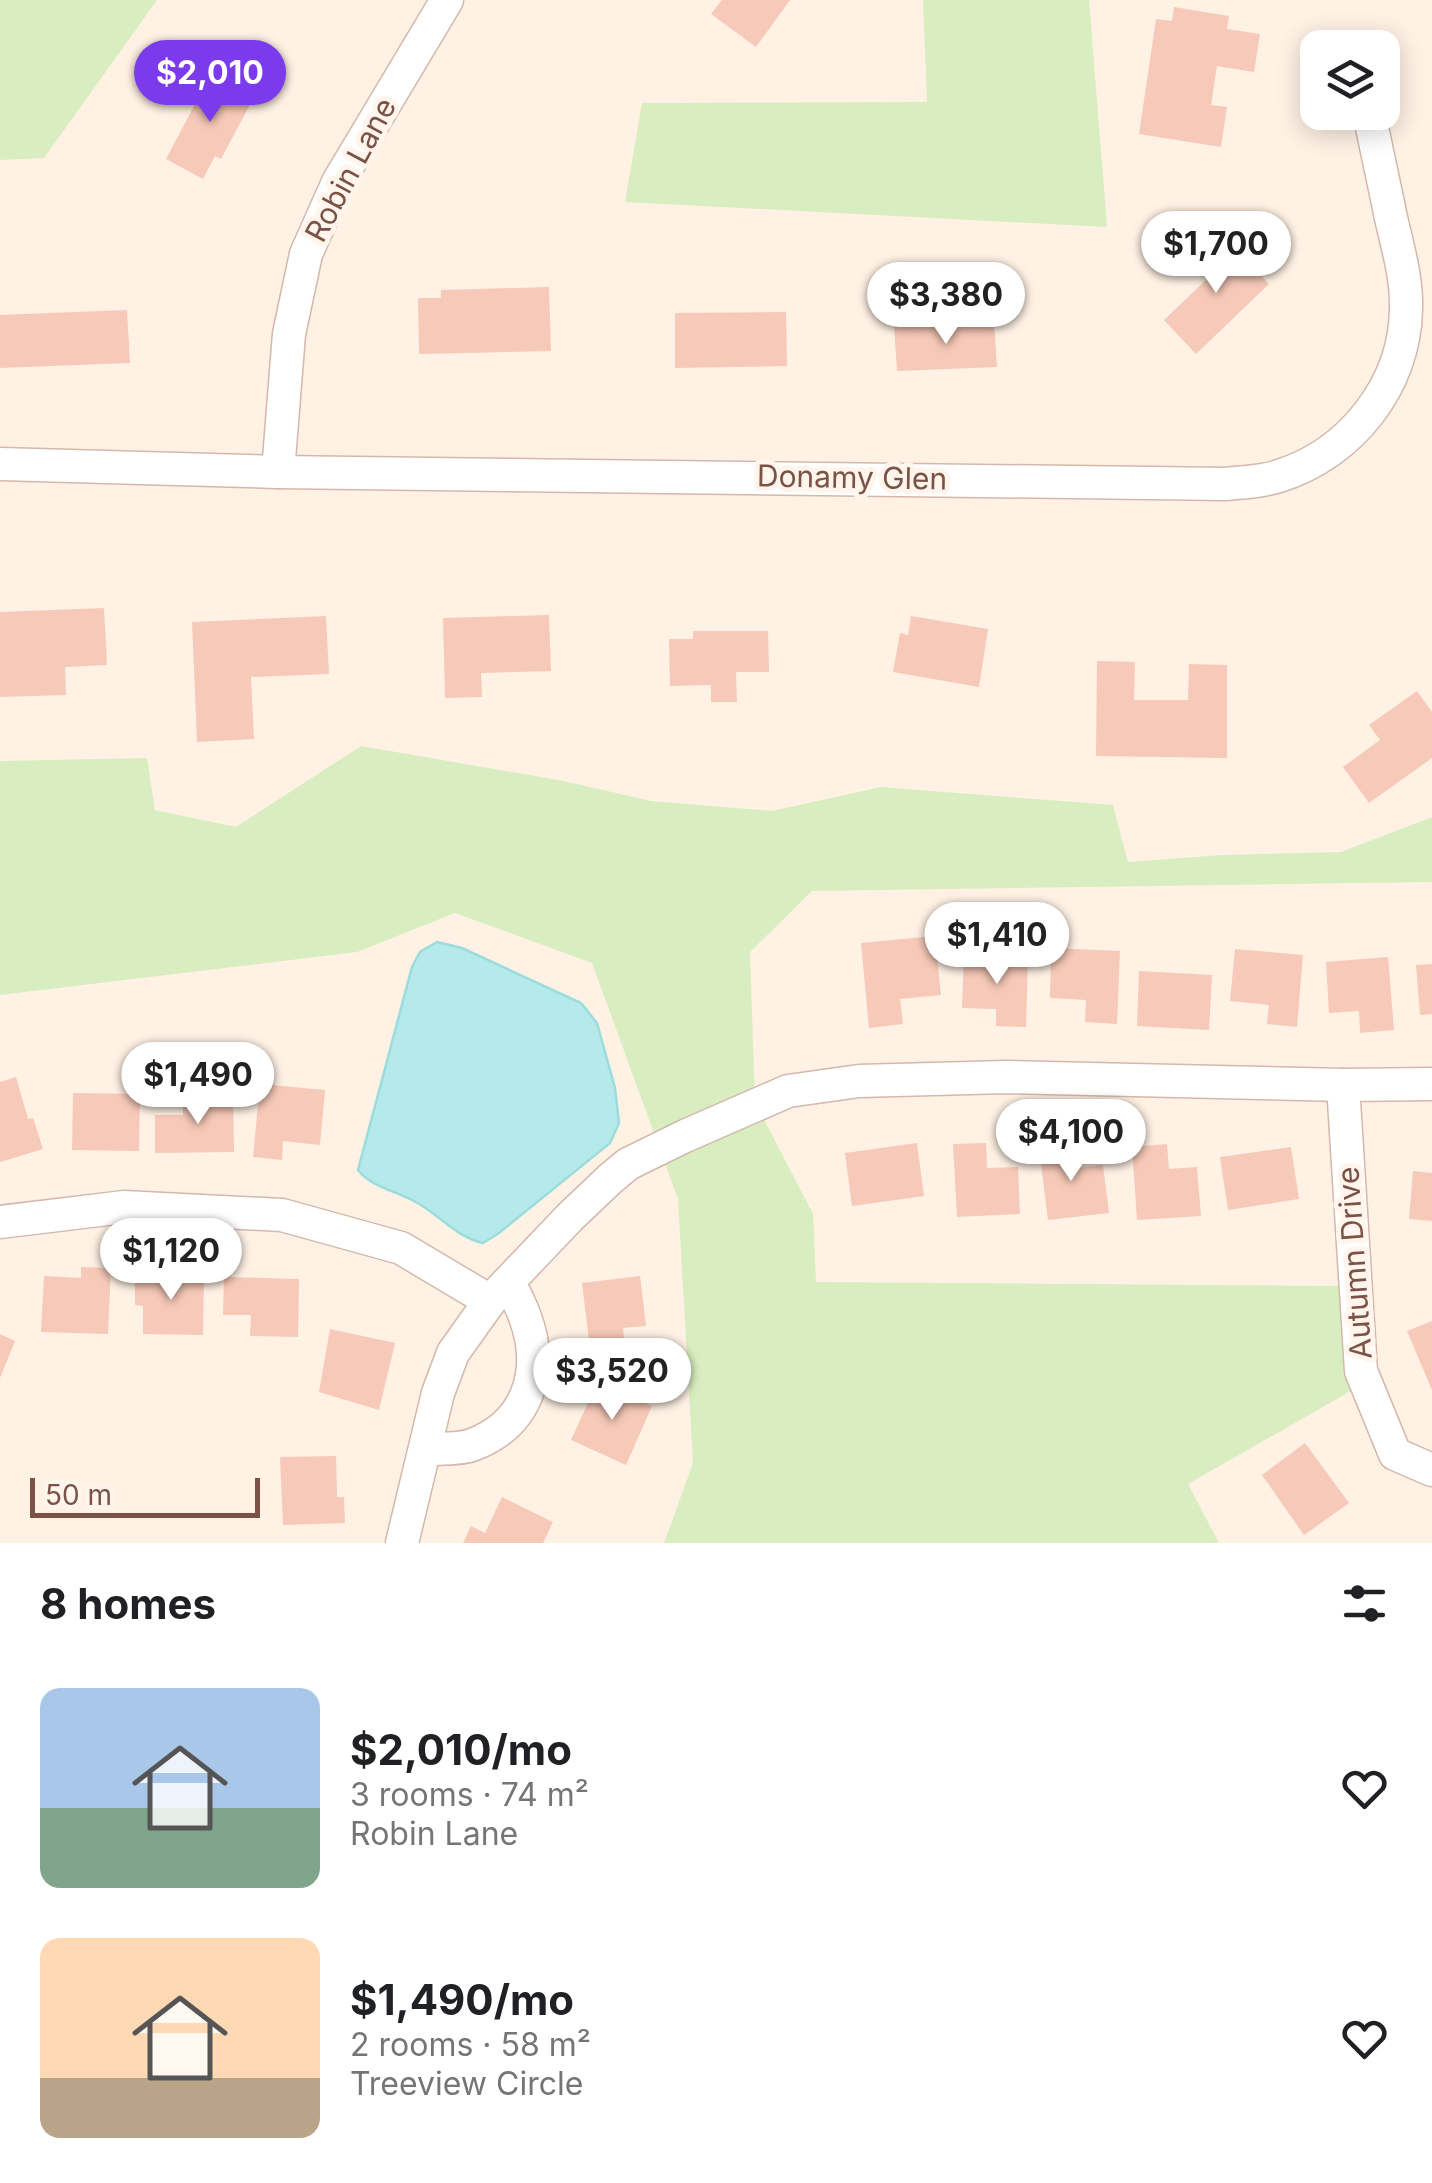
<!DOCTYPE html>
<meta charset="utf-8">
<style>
body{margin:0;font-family:Inter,sans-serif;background:#f6f6f6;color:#202124;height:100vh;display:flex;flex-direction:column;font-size:38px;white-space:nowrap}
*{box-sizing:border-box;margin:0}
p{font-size:32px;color:#757577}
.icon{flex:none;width:55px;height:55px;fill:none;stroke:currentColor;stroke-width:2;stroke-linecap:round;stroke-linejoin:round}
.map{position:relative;height:1543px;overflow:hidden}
.drawer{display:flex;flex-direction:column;background:#fff;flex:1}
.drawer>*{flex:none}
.tools{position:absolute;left:1300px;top:30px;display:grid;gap:20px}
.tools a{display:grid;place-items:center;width:100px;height:100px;border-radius:20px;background:#fff;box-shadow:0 5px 25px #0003;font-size:50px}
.scale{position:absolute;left:30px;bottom:25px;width:230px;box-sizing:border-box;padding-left:10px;border:5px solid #7a5246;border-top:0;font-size:28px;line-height:35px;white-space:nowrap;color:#7a5246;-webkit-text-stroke:8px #fff5ec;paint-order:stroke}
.price{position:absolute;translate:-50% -85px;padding:0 22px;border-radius:35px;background:#fff;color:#222;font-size:32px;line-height:65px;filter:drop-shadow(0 2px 5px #0008)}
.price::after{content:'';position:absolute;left:50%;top:60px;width:30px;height:22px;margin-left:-15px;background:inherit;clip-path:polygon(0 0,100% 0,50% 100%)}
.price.selected{background:#7c3aed;color:#fff}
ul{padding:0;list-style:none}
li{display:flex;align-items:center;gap:30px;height:250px;padding:0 40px}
li span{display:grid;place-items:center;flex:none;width:280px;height:200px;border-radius:20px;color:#555}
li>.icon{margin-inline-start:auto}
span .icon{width:120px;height:120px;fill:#fffc;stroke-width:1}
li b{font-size:42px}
h2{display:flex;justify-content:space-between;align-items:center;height:120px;padding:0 40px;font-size:42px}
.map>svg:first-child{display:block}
.green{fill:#d9eec0}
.water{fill:#b6eaea;stroke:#9bdcdd;stroke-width:2.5}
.building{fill:#f7c9b8}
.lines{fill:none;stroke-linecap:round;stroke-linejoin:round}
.street-casing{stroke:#d4b8ab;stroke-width:35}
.street{stroke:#fff;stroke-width:32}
.labels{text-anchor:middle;stroke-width:10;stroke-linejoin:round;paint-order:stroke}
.street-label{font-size:30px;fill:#7a5246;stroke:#fff5ec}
</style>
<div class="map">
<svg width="1432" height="1543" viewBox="0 0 1432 1543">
<rect width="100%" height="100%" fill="#fff1e4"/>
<g class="green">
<polygon points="0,0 157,0 44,158 0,160"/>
<polygon points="923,0 1089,0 1107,227 625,202 642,103 927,102"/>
<polygon points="361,746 564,781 651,801 772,811 881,787 1113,805 1128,862 1222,855 1341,852 1432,817 1432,882 812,891 750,952 755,1102 813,1214 816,1282 1343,1286 1356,1388 1188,1484 1219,1543 664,1543 693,1463 678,1199 592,963 455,913 357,952 0,995 0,761 147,758 155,810 236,827"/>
</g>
<path class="water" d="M 437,942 L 462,948 L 581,1003 L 597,1023 L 615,1088 L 619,1123 L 610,1143 L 499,1233 L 483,1243 C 456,1237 439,1214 414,1201 C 396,1191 371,1187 358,1170 L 412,967 L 420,952 Z"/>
<g class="building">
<polygon points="722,0 790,0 756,47 711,14"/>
<polygon points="1174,7 1229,16 1227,29 1260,34 1254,72 1217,66 1211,105 1227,107 1221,147 1139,134 1156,19 1172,21"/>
<polygon points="212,72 255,95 221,159 215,156 203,179 166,159"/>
<polygon points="1222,236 1269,284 1196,354 1164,320 1208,278 1194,263"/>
<polygon points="549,287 551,351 419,354 418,298 441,298 441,290"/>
<polygon points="127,310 130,363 0,368 0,315"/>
<polygon points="786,312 787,366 675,368 675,313"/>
<polygon points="994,322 997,367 897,371 894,326"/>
<polygon points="104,608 107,665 65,667 66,695 0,697 0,612"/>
<polygon points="549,615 551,671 481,673 482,697 445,698 443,618"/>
<polygon points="326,616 329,674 251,677 254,739 197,742 192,622"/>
<polygon points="911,616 988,629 979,687 893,672 900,633 908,635"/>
<polygon points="693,631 768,631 769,672 736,672 737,702 711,702 711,685 670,686 669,639 693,639"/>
<polygon points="1097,661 1135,662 1134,700 1188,700 1189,664 1227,665 1227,758 1096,756"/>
<polygon points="1417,691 1432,712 1432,758 1369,803 1343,767 1380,740 1369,725"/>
<polygon points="935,936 941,995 900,999 903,1024 869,1028 861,943"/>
<polygon points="1051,948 1120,951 1117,1024 1085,1022 1086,1000 1050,998"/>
<polygon points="1235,949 1303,955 1297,1027 1267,1024 1269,1005 1230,1001"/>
<polygon points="964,955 1028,957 1026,1027 996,1026 996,1009 962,1008"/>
<polygon points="1388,957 1394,1030 1360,1033 1359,1011 1329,1013 1326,962"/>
<polygon points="1432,964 1432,1014 1420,1015 1416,965"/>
<polygon points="1139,971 1212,975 1209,1030 1137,1026"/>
<polygon points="16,1077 28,1119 33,1118 43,1149 0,1162 0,1082"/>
<polygon points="260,1084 325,1090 320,1145 283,1141 282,1160 253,1157"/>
<polygon points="73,1093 140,1094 139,1151 72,1150"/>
<polygon points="183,1096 233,1096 234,1152 155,1153 155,1115 183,1115"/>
<polygon points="917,1143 924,1196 852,1206 845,1153"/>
<polygon points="986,1143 987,1168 1018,1167 1020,1214 957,1217 953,1144"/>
<polygon points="1074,1143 1077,1168 1103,1165 1109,1213 1048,1220 1039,1147"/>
<polygon points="1167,1144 1169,1169 1197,1167 1201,1216 1137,1220 1132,1147"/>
<polygon points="1291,1147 1299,1199 1228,1210 1220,1157"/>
<polygon points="1413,1171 1432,1173 1432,1221 1409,1219"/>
<polygon points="81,1267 111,1268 108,1334 41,1332 44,1276 81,1278"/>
<polygon points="135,1273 204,1274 203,1335 143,1334 143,1306 135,1305"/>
<polygon points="640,1276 646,1326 623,1328 626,1353 591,1357 582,1283"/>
<polygon points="224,1277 299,1279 298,1337 250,1336 251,1315 223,1315"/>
<polygon points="1432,1321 1432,1390 1407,1331"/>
<polygon points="330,1329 395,1343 379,1410 319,1392"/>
<polygon points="0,1334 15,1341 0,1378"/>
<polygon points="598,1381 652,1406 626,1465 571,1440"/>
<polygon points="1305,1443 1349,1503 1304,1535 1262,1475"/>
<polygon points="336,1456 337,1497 344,1497 345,1523 283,1525 280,1457"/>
<polygon points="502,1497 553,1522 543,1543 463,1543 471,1526 485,1533"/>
</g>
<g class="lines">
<g class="street-casing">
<g id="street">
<path d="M 0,464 L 278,472 L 1225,484 C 1243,482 1262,482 1279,476 C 1350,454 1405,386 1406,309 C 1407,279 1398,248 1391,218 C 1384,183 1376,148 1369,112"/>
<polyline points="278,472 289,334 306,254 338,182 447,0"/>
<polyline points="1343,1085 1361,1371 1395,1454 1432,1470"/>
<polyline points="0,1222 124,1207 282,1215 401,1248 490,1301"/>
<path d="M 425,1449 C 440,1448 458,1450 472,1445 C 528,1424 545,1371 525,1317 C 521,1305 514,1293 509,1282"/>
<polyline points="402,1543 438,1393 453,1353 490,1301 570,1217 610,1179 628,1164 685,1136 788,1091 859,1081 1006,1077 1343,1085 1432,1084"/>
</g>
</g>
<use href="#street" class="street"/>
</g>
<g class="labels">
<g class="street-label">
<text transform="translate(351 170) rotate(-62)" y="10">Robin Lane</text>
<text transform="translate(852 478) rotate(1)" y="10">Donamy Glen</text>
<text transform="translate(1355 1263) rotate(-94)" y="10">Autumn Drive</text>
</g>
</g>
</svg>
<div class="tools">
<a><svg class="icon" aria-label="layers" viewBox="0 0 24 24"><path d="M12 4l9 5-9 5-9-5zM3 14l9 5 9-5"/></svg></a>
</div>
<div class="scale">50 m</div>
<b class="price selected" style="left:210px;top:125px">$2,010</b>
<b class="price" style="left:1216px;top:296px">$1,700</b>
<b class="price" style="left:946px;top:347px">$3,380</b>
<b class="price" style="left:997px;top:987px">$1,410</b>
<b class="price" style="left:198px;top:1127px">$1,490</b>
<b class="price" style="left:1071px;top:1184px">$4,100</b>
<b class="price" style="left:171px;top:1303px">$1,120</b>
<b class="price" style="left:612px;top:1423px">$3,520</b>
</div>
<section class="drawer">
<h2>8 homes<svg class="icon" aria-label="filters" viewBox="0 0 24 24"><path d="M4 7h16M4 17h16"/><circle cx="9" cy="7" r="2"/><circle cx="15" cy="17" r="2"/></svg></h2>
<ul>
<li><span style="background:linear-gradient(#a9c7e8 60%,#7fa58c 0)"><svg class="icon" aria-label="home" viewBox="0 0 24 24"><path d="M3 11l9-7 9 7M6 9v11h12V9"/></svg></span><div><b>$2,010/mo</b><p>3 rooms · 74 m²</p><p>Robin Lane</p></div><svg class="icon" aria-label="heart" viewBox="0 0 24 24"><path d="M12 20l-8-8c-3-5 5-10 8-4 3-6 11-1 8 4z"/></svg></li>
<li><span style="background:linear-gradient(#ffd9b3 70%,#b9a48a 0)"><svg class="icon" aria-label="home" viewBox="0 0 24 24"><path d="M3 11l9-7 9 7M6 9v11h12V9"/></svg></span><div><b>$1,490/mo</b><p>2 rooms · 58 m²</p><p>Treeview Circle</p></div><svg class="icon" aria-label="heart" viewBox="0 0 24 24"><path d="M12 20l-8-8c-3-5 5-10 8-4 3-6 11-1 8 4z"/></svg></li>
</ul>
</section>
